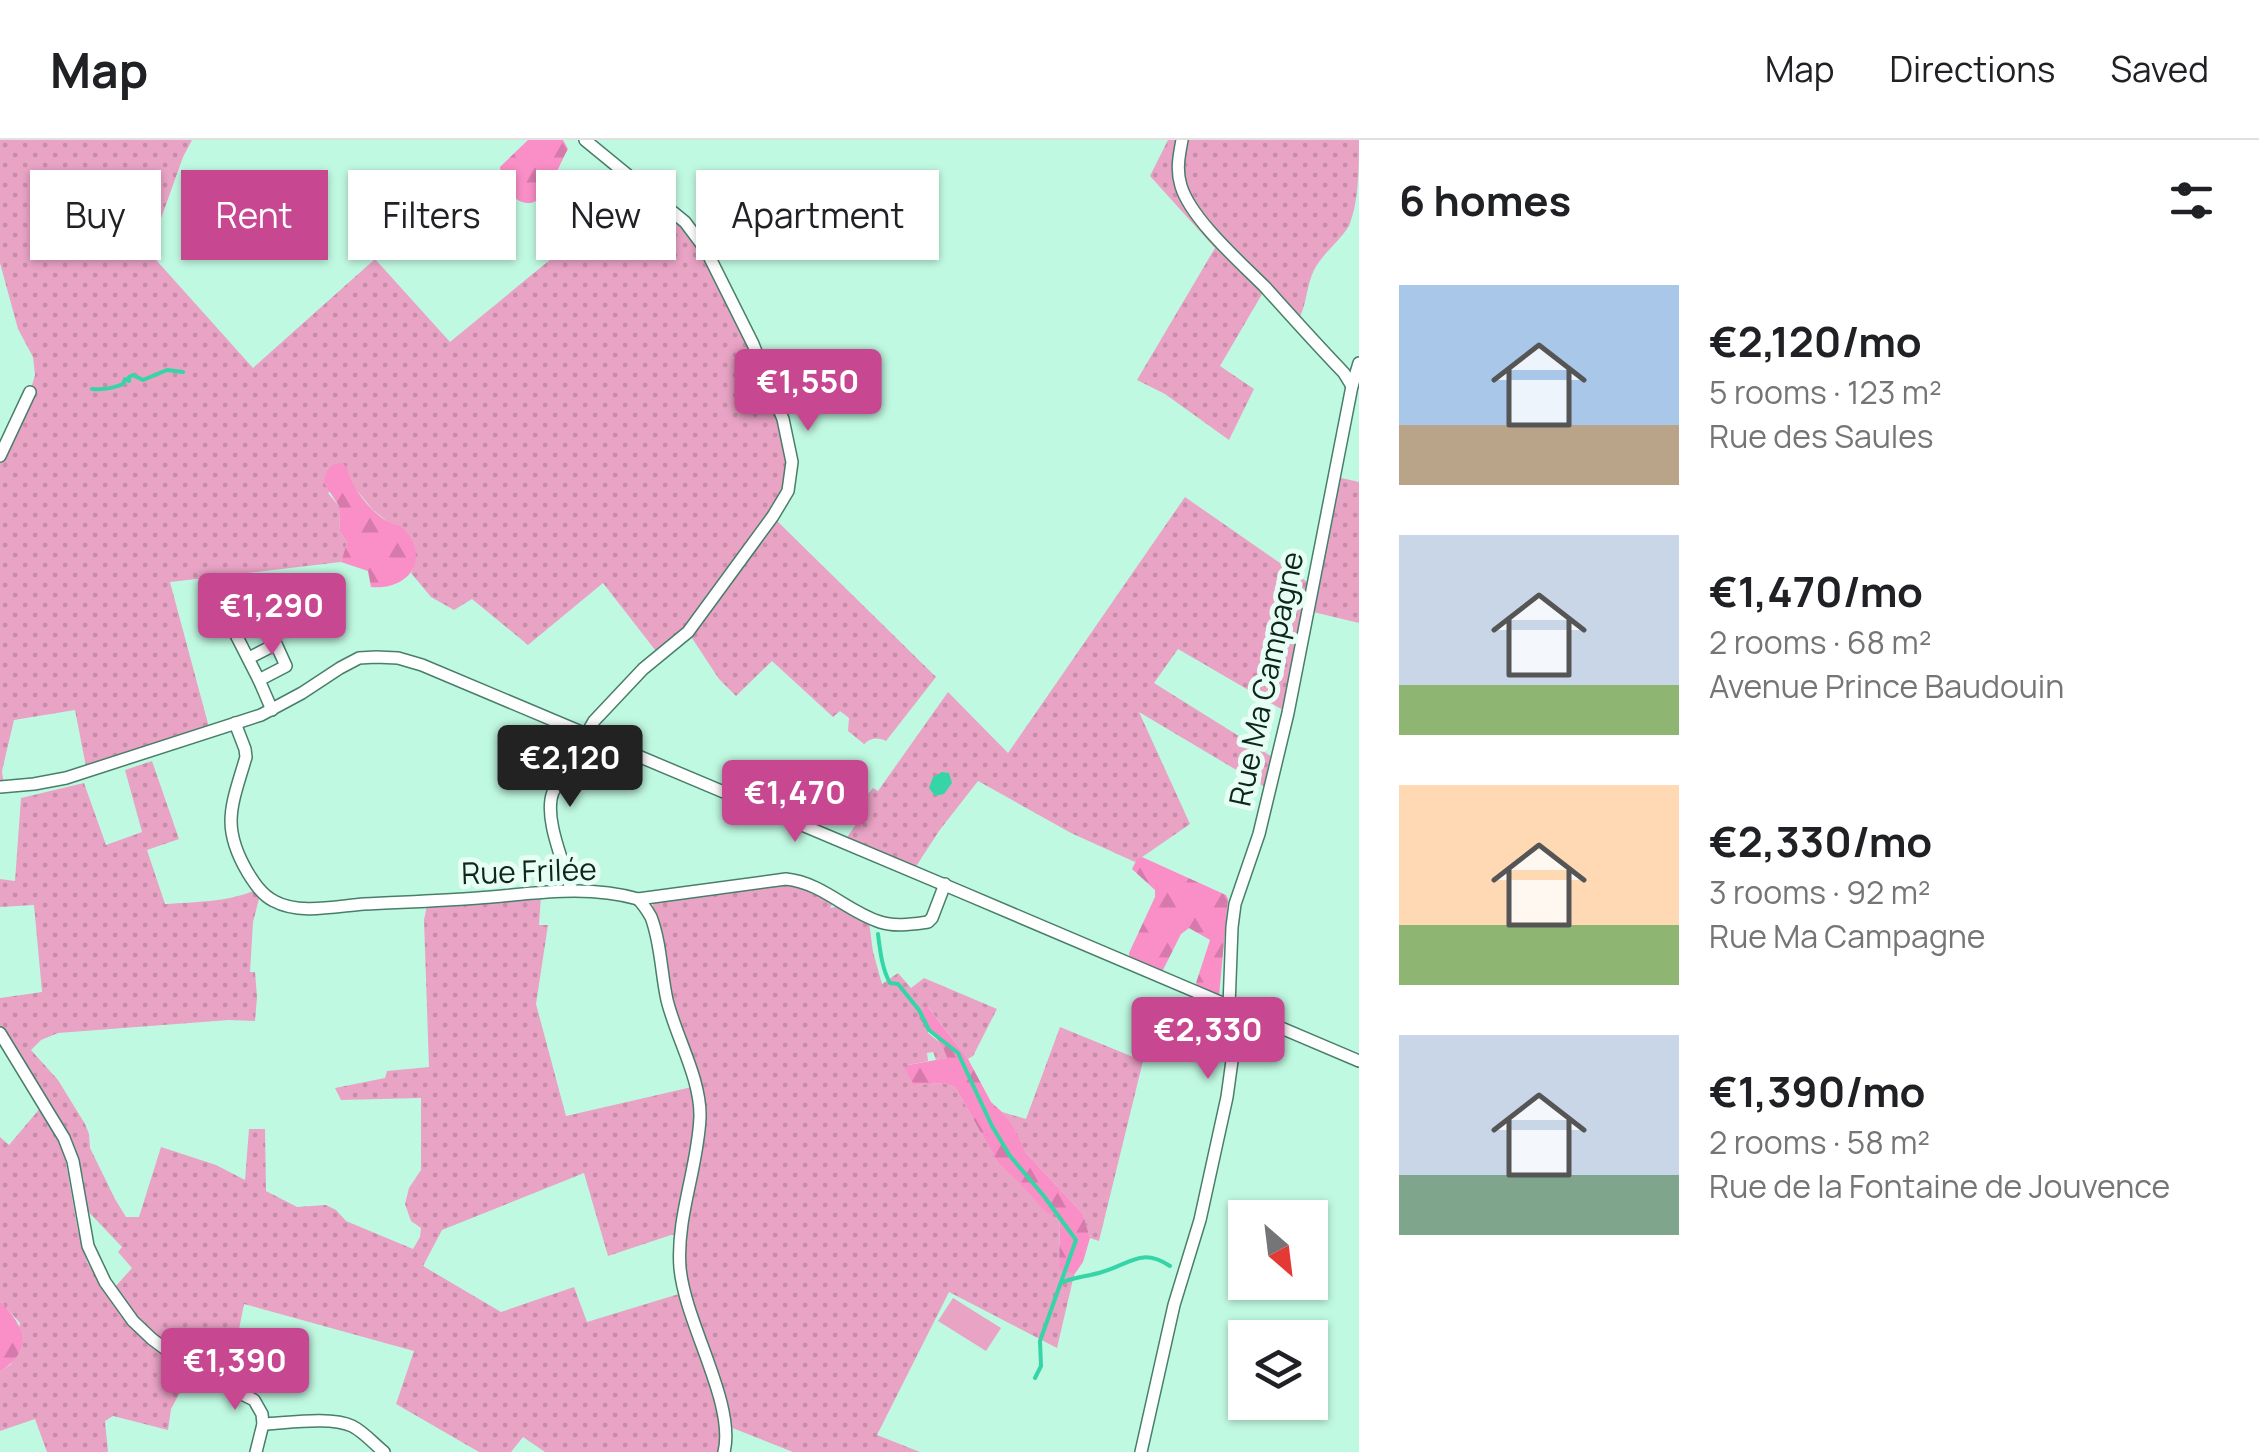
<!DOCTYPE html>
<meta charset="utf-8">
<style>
body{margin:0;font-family:Manrope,sans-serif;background:#f6f6f6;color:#202124;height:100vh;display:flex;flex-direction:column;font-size:38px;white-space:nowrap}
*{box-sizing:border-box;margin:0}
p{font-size:32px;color:#757577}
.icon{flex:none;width:55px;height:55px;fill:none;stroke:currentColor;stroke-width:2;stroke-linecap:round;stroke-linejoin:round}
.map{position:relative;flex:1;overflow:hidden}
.panel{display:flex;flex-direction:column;background:#fff;width:900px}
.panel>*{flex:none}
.hud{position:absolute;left:30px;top:30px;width:950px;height:90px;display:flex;gap:20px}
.needle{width:65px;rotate:152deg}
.fabs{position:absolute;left:1228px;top:1060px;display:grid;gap:20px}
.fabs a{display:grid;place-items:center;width:100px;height:100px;border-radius:0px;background:#fff;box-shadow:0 2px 8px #0004;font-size:50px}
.price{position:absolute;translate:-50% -85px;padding:0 22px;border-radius:10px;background:#c84791;color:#fff;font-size:32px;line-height:65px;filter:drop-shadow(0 2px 5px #0008)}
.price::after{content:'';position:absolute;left:50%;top:60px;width:30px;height:22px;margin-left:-15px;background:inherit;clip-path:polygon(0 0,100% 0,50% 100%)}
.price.current{background:#222;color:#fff}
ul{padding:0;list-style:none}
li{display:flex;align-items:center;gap:30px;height:250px;padding:0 40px}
li span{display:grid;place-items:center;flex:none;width:280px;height:200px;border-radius:0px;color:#555}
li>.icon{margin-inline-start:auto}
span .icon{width:120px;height:120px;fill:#fffc;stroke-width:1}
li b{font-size:42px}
h2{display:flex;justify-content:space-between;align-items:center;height:120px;padding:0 40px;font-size:42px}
.pill{padding:0 35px;border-radius:0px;background:#fff;box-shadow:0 2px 8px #0004;font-size:35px;line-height:90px}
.pill.current{background:#c84791;color:#fff}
header{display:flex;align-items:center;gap:60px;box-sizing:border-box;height:140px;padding:0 50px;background:#fff;border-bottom:2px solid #e0e0e0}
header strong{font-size:48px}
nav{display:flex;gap:55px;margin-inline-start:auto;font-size:35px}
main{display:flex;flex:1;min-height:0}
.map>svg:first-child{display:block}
.grass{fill:url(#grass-dots)}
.forest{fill:url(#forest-firs)}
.garden{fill:#e9a3c5}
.water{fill:#35d5a7}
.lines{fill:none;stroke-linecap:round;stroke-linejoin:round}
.stream{stroke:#35d5a7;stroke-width:4}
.minor-casing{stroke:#487e6a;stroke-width:14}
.minor{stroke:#fff;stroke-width:11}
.labels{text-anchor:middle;stroke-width:10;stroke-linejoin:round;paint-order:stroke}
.street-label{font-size:30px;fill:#0f261e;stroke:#e7fef4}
</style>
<header>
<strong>Map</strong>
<nav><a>Map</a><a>Directions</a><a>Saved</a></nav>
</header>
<main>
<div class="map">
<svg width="1359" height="1312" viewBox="0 0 1359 1312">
<defs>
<pattern id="grass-dots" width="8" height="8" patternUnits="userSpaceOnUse" patternTransform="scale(2.5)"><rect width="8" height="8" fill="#e9a3c5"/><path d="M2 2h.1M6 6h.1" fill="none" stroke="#c78ca9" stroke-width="1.8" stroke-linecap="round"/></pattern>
<pattern id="forest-firs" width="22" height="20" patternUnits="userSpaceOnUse" patternTransform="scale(2.5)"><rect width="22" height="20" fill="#fa8ec6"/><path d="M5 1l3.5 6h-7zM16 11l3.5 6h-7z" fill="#d57aaa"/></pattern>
</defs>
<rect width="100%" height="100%" fill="#c0f9e2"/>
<g class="grass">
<path d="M 0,0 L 192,0 L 183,17 L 149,112 L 253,228 L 375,119 L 450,202 L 641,45 L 685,82 L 753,204 L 792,322 L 773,377 L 936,537 L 886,601 C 877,597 871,598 864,604 L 848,591 L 849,578 L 840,571 L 833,577 L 772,521 L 736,556 L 719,539 L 688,492 L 659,515 L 603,443 L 528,505 L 472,459 L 454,470 L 431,457 L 411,433 L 414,425 L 393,386 L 373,370 L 349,341 L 328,353 L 339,366 L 340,392 L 347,402 L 341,422 L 170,442 L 210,591 L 87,632 L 75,570 L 14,580 L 2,631 L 4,647 L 0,647 L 0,316 L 30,252 L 35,235 L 33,217 L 18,189 L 0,123 Z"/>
<path d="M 1168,0 L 1359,0 C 1359,28 1359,61 1349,86 C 1339,102 1323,113 1314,130 C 1306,146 1307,167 1297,182 L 1265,149 L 1220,226 L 1254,249 L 1229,300 L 1165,254 L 1137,240 L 1215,108 L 1150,36 Z"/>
<polygon points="1333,336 1359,342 1359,483 1309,471 1288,573 1178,509 1154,543 1277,620 1270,650 1139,572 1190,684 1135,722 1071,693 978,641 939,691 913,731 844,702 856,684 850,675 873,648 878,651 948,552 1008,613 1185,357 1313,446"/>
<path d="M 152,621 L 179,699 L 147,710 L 165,764 C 196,762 228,762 256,750 L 260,755 L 253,782 L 250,832 L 255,832 L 257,857 L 255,881 L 229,880 L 58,893 L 41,900 L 31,910 L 58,940 L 85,984 L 89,994 L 90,1008 L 115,1059 L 126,1077 L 139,1077 L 161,1007 L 216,1025 L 245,1040 L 249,989 L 265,989 L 266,1051 L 297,1067 L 326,1065 L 336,1070 L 346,1081 L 413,1109 L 420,1097 L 421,1088 L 411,1081 L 405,1064 L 409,1048 L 421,1030 L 421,958 L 341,960 L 335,948 L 385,938 L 387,931 L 429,927 L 424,780 L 427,765 L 541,756 L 539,785 L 548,785 L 536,864 L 566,976 L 692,947 L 697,986 L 679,1095 L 671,1095 L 608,1116 L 584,1033 L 442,1090 L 423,1126 L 501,1172 L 574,1147 L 587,1182 L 682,1153 L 722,1280 L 720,1312 L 545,1312 L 523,1297 L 511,1312 L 479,1312 L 396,1264 L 414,1211 L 244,1164 L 235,1210 L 196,1225 L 148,1191 L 115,1147 L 132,1128 L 118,1112 L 122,1107 L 83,1066 L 84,1040 L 71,1004 L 44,954 L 0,888 L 0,858 L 42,852 L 34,765 L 0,767 L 0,739 L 15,741 L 21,658 L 84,643 L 106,705 L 142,692 L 125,630 Z"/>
<path d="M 782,744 L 803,747 L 833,762 L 830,768 L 840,766 L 869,782 L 873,812 L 882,844 L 898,833 L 911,848 L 924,838 L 997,869 L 973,916 L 968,919 L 928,867 L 928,893 L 944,906 L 947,918 L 936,920 L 933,912 L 927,913 L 928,921 L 908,925 L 915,945 L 943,943 L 955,947 L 998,1023 L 1060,1075 L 1059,1127 L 1074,1135 L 1057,1208 L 949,1152 L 877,1295 L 920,1312 L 793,1312 L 730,1287 L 702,1201 L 684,1129 L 683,1096 L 700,943 C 696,925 689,909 683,892 C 669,852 662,810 653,770 L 653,762 Z"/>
<polygon points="1060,887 1143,921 1099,1101 1090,1098 1083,1074 1026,1013 1002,972 1026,979"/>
<polygon points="42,966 65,1017 78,1091 87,1122 121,1176 165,1216 190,1234 171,1269 168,1290 113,1276 105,1281 108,1312 47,1312 35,1279 0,1291 0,1232 11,1224 20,1183 0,1161 0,997 9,1005"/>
</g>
<g class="forest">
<path d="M 528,0 L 563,0 L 568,9 C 560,23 555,39 546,52 C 526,79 501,51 500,27 Z"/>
<path d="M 342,323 L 347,328 C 350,348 380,385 401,386 C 405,391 409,395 412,400 C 426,431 399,450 371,447 L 368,431 L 341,422 L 347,402 L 340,392 L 339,366 L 324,343 C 326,331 328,324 342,323 Z"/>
<polygon points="1142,717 1226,755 1228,759 1219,856 1197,848 1196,843 1210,800 1189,788 1181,794 1160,836 1130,823 1129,813 1155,757 1155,750 1132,729 1137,719"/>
<path d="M 927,866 L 968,919 L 991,962 L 1002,972 L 1012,985 L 1026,1013 L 1083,1074 L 1090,1098 L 1083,1122 L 1074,1135 L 1059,1128 L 1060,1075 L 1047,1073 L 1018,1041 L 998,1023 L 955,947 L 943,943 L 914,945 L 905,929 L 908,925 L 947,918 C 943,901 928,892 918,876 Z"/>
<path d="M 0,1161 C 25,1187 34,1208 0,1232 Z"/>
</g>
<polygon class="garden" points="953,1158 1001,1188 986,1211 938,1181"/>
<polygon class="water" points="942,632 949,633 952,643 944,654 935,656 929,648 933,637"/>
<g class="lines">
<g class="stream">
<path d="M 92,249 C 103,250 114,248 123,244 L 125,239 L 129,241 L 129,237 L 133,235 L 143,240 L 167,230 L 183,232"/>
<path d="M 878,794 C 880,810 882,829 890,843 L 898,844 L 919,870 L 929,890 L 958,913 L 992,986 L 1010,1016 L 1043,1055 L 1076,1100 L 1040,1201 L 1041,1226 L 1035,1238"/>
<path d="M 1063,1142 C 1076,1137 1089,1136 1102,1132 C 1130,1124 1141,1107 1170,1126"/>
</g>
<g class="minor-casing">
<g id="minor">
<path d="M 1182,0 C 1179,16 1176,30 1181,46 C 1191,79 1240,122 1265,147 C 1291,176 1317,205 1344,233 L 1352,246"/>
<polyline points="0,316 30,252"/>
<polyline points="231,485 259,540 272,570"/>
<polyline points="249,518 276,504 286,526 259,540"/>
<path d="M 235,583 L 245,609 L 246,617 C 232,665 220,686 248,733 C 255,744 262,755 274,761 C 299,775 337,766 364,764 C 402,762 440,761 478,758 C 532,754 585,744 638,759 L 786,739 C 823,743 846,771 880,782 C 895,787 913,784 928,782 L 932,778 L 945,744"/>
<path d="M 0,647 L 34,644 L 66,638 L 261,575 L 302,553 L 340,528 L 359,518 L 376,517 L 398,518 L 422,525 C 735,656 1047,788 1359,921"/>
<path d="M 571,749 C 564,723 543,677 553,652 L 594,581 L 643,529 L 688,492 L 773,376 L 788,351 L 792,322 L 783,279 L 753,204 L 706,110 L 685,82 L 585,0"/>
<path d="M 638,759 C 643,764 647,770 651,777 C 661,803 661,833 667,860 C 676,897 701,939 700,977 C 698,1028 676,1077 680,1128 C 685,1183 736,1264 724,1312"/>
<polyline points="1229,866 1232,787 1235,764 1259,694 1288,573 1352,246 1359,223"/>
<polyline points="0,893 64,998 73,1021 88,1106 105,1142 133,1181 152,1199 195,1231 254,1260 262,1274 263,1284 256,1312"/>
<path d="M 263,1284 C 287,1283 331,1276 352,1286 C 364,1292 374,1304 384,1312"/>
<polyline points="1141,1312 1174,1165 1200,1080 1227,957 1239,870"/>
</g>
</g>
<use href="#minor" class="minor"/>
</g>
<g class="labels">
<g class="street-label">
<text transform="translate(1267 539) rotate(-78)" y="10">Rue Ma Campagne</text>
<text transform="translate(529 732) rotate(-2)" y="10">Rue Frilée</text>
</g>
</g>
</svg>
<div class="fabs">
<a><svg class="needle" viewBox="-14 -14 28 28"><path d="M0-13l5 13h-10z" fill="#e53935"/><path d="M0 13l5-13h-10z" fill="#757577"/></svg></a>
<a><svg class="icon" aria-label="layers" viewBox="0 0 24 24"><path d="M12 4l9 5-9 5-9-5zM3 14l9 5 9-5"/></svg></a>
</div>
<b class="price" style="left:808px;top:294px">€1,550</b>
<b class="price" style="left:272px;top:518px">€1,290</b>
<b class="price current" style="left:570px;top:670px">€2,120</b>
<b class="price" style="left:795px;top:705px">€1,470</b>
<b class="price" style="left:1208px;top:942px">€2,330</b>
<b class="price" style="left:235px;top:1273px">€1,390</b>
<div class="hud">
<a class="pill">Buy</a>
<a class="pill current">Rent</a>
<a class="pill">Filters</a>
<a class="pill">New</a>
<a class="pill">Apartment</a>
</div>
</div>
<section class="panel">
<h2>6 homes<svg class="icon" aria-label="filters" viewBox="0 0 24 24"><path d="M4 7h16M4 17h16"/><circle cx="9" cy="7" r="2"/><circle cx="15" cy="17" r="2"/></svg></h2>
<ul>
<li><span style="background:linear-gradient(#a9c7e8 70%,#b9a48a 0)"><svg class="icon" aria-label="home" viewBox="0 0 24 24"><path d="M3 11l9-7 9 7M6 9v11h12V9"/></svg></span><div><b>€2,120/mo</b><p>5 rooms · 123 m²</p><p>Rue des Saules</p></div></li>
<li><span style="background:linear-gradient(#c9d6e8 75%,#8fb573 0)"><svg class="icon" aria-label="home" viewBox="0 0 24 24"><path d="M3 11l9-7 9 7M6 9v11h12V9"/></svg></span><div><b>€1,470/mo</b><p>2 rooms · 68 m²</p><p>Avenue Prince Baudouin</p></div></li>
<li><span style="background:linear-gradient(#ffd9b3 70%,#8fb573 0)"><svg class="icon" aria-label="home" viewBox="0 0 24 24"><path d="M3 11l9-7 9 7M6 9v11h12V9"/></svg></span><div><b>€2,330/mo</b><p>3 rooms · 92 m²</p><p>Rue Ma Campagne</p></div></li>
<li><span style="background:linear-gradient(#c9d6e8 70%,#7fa58c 0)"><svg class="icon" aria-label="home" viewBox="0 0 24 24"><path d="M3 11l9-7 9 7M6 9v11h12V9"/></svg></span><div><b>€1,390/mo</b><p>2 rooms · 58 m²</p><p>Rue de la Fontaine de Jouvence</p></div></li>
</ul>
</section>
</main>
